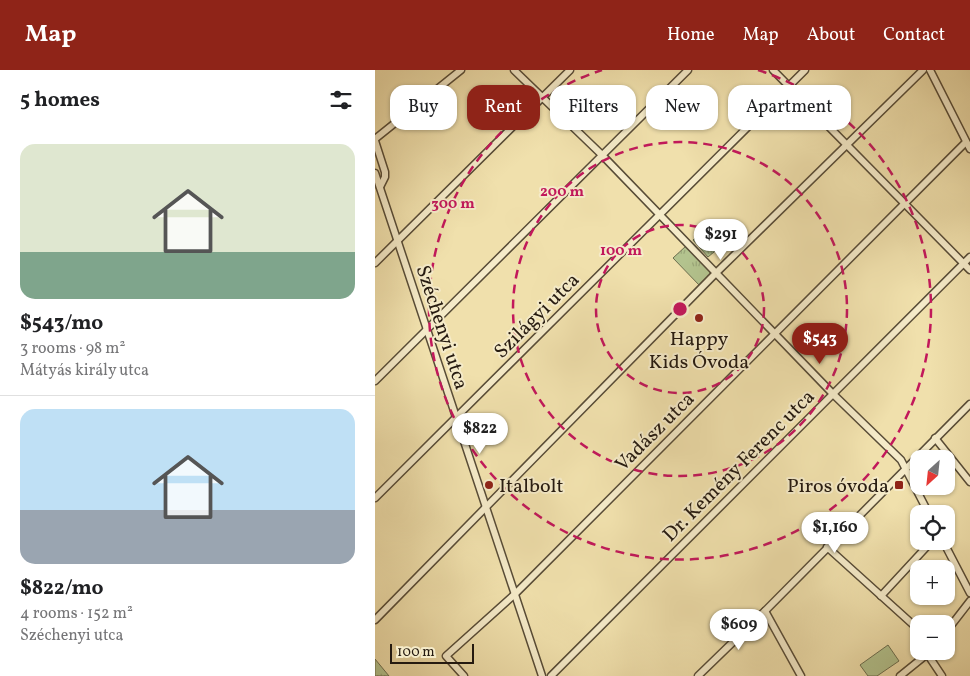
<!DOCTYPE html>
<meta charset="utf-8">
<style>
body{margin:0;font-family:Vollkorn,serif;background:#f6f6f6;color:#202124;height:100vh;display:flex;flex-direction:column;font-size:19px;white-space:nowrap}
*{box-sizing:border-box;margin:0}
p{font-size:16px;color:#757577}
.icon{flex:none;width:28px;height:28px;fill:none;stroke:currentColor;stroke-width:2;stroke-linecap:round;stroke-linejoin:round}
.map{position:relative;flex:1;overflow:hidden}
.side{display:flex;flex-direction:column;background:#fff;width:375px}
.side>*{flex:none}
.banner{position:absolute;left:15px;top:15px;width:475px;height:45px;display:flex;gap:10px}
.needle{width:32px;rotate:207deg}
.fabs{position:absolute;left:535px;top:380px;display:grid;gap:10px}
.fabs a{display:grid;place-items:center;width:45px;height:45px;border-radius:10px;background:#fff;box-shadow:0 1px 4px #0004;font-size:25px}
.scale{position:absolute;left:15px;bottom:12px;width:84px;box-sizing:border-box;padding-left:5px;border:2px solid #251a10;border-top:0;font-size:14px;line-height:18px;white-space:nowrap;color:#251a10;-webkit-text-stroke:4px #f5ebc9;paint-order:stroke}
.price{position:absolute;translate:-50% -42px;padding:0 11px;border-radius:18px;background:#fff;color:#222;font-size:16px;line-height:32px;filter:drop-shadow(0 1px 2px #0008)}
.price::after{content:'';position:absolute;left:50%;top:30px;width:15px;height:11px;margin-left:-8px;background:inherit;clip-path:polygon(0 0,100% 0,50% 100%)}
.price.active{background:#8f2418;color:#fff}
ul{padding:0;list-style:none}
li{display:grid;align-content:center;gap:10px;height:265px;padding:0 20px}
li+li{border-top:1px solid #e0e0e0}
li span{display:grid;place-items:center;height:155px;border-radius:15px;color:#555}
li>.icon{margin-inline-start:auto}
span .icon{width:90px;height:90px;fill:#fffc;stroke-width:1}
li b{font-size:21px}
h2{display:flex;justify-content:space-between;align-items:center;height:60px;padding:0 20px;font-size:21px}
.chip{padding:0 18px;border-radius:15px;background:#fff;box-shadow:0 1px 4px #0004;font-size:18px;line-height:45px}
.chip.active{background:#8f2418;color:#fff}
header{display:flex;align-items:center;gap:30px;box-sizing:border-box;height:70px;padding:0 25px;background:#8f2418;color:#fff}
header strong{font-size:24px}
nav{display:flex;gap:28px;margin-inline-start:auto;font-size:18px}
main{display:flex;flex:1;min-height:0}
.map>svg:first-child{display:block}
.grass{fill:url(#grass-tufts);stroke:#6c6e4f}
.garden{fill:#b3c38e;stroke:#6c6e4f}
.lines{fill:none;stroke-linecap:round;stroke-linejoin:round}
.minor-casing{stroke:#584c37;stroke-width:9}
.minor{stroke:#f5ebc9;stroke-width:6}
.ring{fill:none;stroke:#c2185b;stroke-width:2.5;stroke-dasharray:9 6}
.poi-dot{fill:#8f2418;stroke:#f5ebc9;stroke-width:2}
.labels{text-anchor:middle;stroke-width:4;stroke-linejoin:round;paint-order:stroke}
.street-label{font-size:20px;fill:#251a10;stroke:#f5ebc9}
.poi-label{font-size:20px;fill:#251a10;stroke:#f5ebc9}
.centre{fill:#c2185b;stroke:#f5ebc9;stroke-width:2.5}
.ring-label{font-size:15px;text-anchor:middle;font-weight:bold;fill:#c2185b;stroke:#f5ebc9;stroke-width:4;stroke-linejoin:round;paint-order:stroke}
</style>
<header>
<strong>Map</strong>
<nav><a>Home</a><a>Map</a><a>About</a><a>Contact</a></nav>
</header>
<main>
<section class="side">
<h2>5 homes<svg class="icon" aria-label="filters" viewBox="0 0 24 24"><path d="M4 7h16M4 17h16"/><circle cx="9" cy="7" r="2"/><circle cx="15" cy="17" r="2"/></svg></h2>
<ul>
<li><span style="background:linear-gradient(#dfe7d0 70%,#7fa58c 0)"><svg class="icon" aria-label="home" viewBox="0 0 24 24"><path d="M3 11l9-7 9 7M6 9v11h12V9"/></svg></span><div><b>$543/mo</b><p>3 rooms · 98 m²</p><p>Mátyás király utca</p></div></li>
<li><span style="background:linear-gradient(#bfe0f5 65%,#9aa5b1 0)"><svg class="icon" aria-label="home" viewBox="0 0 24 24"><path d="M3 11l9-7 9 7M6 9v11h12V9"/></svg></span><div><b>$822/mo</b><p>4 rooms · 152 m²</p><p>Széchenyi utca</p></div></li>
</ul>
</section>
<div class="map">
<svg width="595" height="606" viewBox="0 0 595 606">
<defs>
<pattern id="grass-tufts" width="24" height="20" patternUnits="userSpaceOnUse" patternTransform="scale(1.25)"><rect width="24" height="20" fill="#b3c38e"/><path d="M3 7l-1-3M5 7V3M7 7l1-3M15 17l-1-3M17 17v-4M19 17l1-3" fill="none" stroke="#9aa779"/></pattern>
</defs>
<rect width="100%" height="100%" fill="#f0e0ac"/>
<filter id="stains"><feTurbulence type="fractalNoise" baseFrequency=".004" numOctaves="4"/><feColorMatrix values="0 0 0 0 .2 0 0 0 0 .09 0 0 0 0 .02 0 0 0 .5 -.17"/></filter>
<radialGradient id="worn" r=".72"><stop offset=".6" stop-color="#630" stop-opacity="0"/><stop offset="1" stop-color="#630" stop-opacity=".3"/></radialGradient>
<g class="grass">
<polygon points="359,153 372,166 360,178 352,171 333,187 318,170 333,155 345,167"/>
<polygon points="311,176 335,199 335,205 325,216 298,188"/>
<polygon points="0,589 14,606 0,606"/>
</g>
<polygon class="garden" points="513,575 524,591 502,606 493,606 485,595"/>
<g class="lines">
<g class="minor-casing">
<g id="minor">
<polyline points="139,0 227,85 458,324 526,390 554,444"/>
<polyline points="398,0 595,200"/>
<polyline points="555,0 595,79"/>
<polyline points="0,69 86,0"/>
<polyline points="0,71 10,102 10,107 5,117"/>
<polyline points="0,103 167,606"/>
<polyline points="0,193 195,0"/>
<polyline points="0,311 313,0"/>
<polyline points="560,368 595,412"/>
<polyline points="0,428 430,0"/>
<polyline points="568,471 595,523"/>
<polyline points="452,477 544,560"/>
<polyline points="506,526 557,471"/>
<polyline points="390,541 426,606"/>
<polyline points="0,550 342,202 548,0"/>
<polyline points="571,562 595,531"/>
<polyline points="553,585 567,606"/>
<polyline points="89,606 71,586 140,524 591,72"/>
<polyline points="176,606 595,187"/>
<polyline points="323,606 390,541 595,334"/>
<polyline points="525,606 556,581"/>
</g>
</g>
<use href="#minor" class="minor"/>
</g>
<g class="ring">
<circle cx="305" cy="239" r="84"/>
<circle cx="305" cy="239" r="167"/>
<path d="M383 0A251 251 0 1 1 227 0"/>
</g>
<g class="poi-dot">
<circle cx="324" cy="248" r="5"/>
<circle cx="114" cy="415" r="5"/>
<rect x="519" y="410" width="10" height="10" rx="2.5"/>
</g>
<g class="labels">
<g class="street-label">
<text transform="translate(161 245) rotate(-45)" y="7">Szilágyi utca</text>
<text transform="translate(68 257) rotate(72)" y="7">Széchenyi utca</text>
<text transform="translate(279 361) rotate(-45)" y="7">Vadász utca</text>
<text transform="translate(363 395) rotate(-45)" y="7">Dr. Kemény Ferenc utca</text>
</g>
<g class="poi-label">
<text x="324" y="275">Happy<tspan x="324" dy="23">Kids Óvoda</tspan></text>
<text x="124" y="422" text-anchor="start">Italbolt</text>
<text x="514" y="422" text-anchor="end">Piros óvoda</text>
</g>
</g>
<circle cx="305" cy="239" r="8" class="centre"/>
<g class="ring-label">
<text x="187" y="126">200 m</text>
<text x="78" y="138">300 m</text>
<text x="246" y="185">100 m</text>
</g>
<rect width="100%" height="100%" filter="url(#stains)"/>
<rect width="100%" height="100%" fill="url(#worn)"/>
</svg>
<div class="fabs">
<a><svg class="needle" viewBox="-14 -14 28 28"><path d="M0-13l5 13h-10z" fill="#e53935"/><path d="M0 13l5-13h-10z" fill="#757577"/></svg></a>
<a><svg class="icon" aria-label="locate" viewBox="0 0 24 24"><circle cx="12" cy="12" r="6"/><path d="M12 2v4M12 18v4M2 12h4M18 12h4"/></svg></a>
<a>+</a>
<a>−</a>
</div>
<div class="scale">100 m</div>
<b class="price" style="left:346px;top:191px">$291</b>
<b class="price active" style="left:445px;top:295px">$543</b>
<b class="price" style="left:105px;top:385px">$822</b>
<b class="price" style="left:460px;top:484px">$1,160</b>
<b class="price" style="left:364px;top:581px">$609</b>
<div class="banner">
<a class="chip">Buy</a>
<a class="chip active">Rent</a>
<a class="chip">Filters</a>
<a class="chip">New</a>
<a class="chip">Apartment</a>
</div>
</div>
</main>
